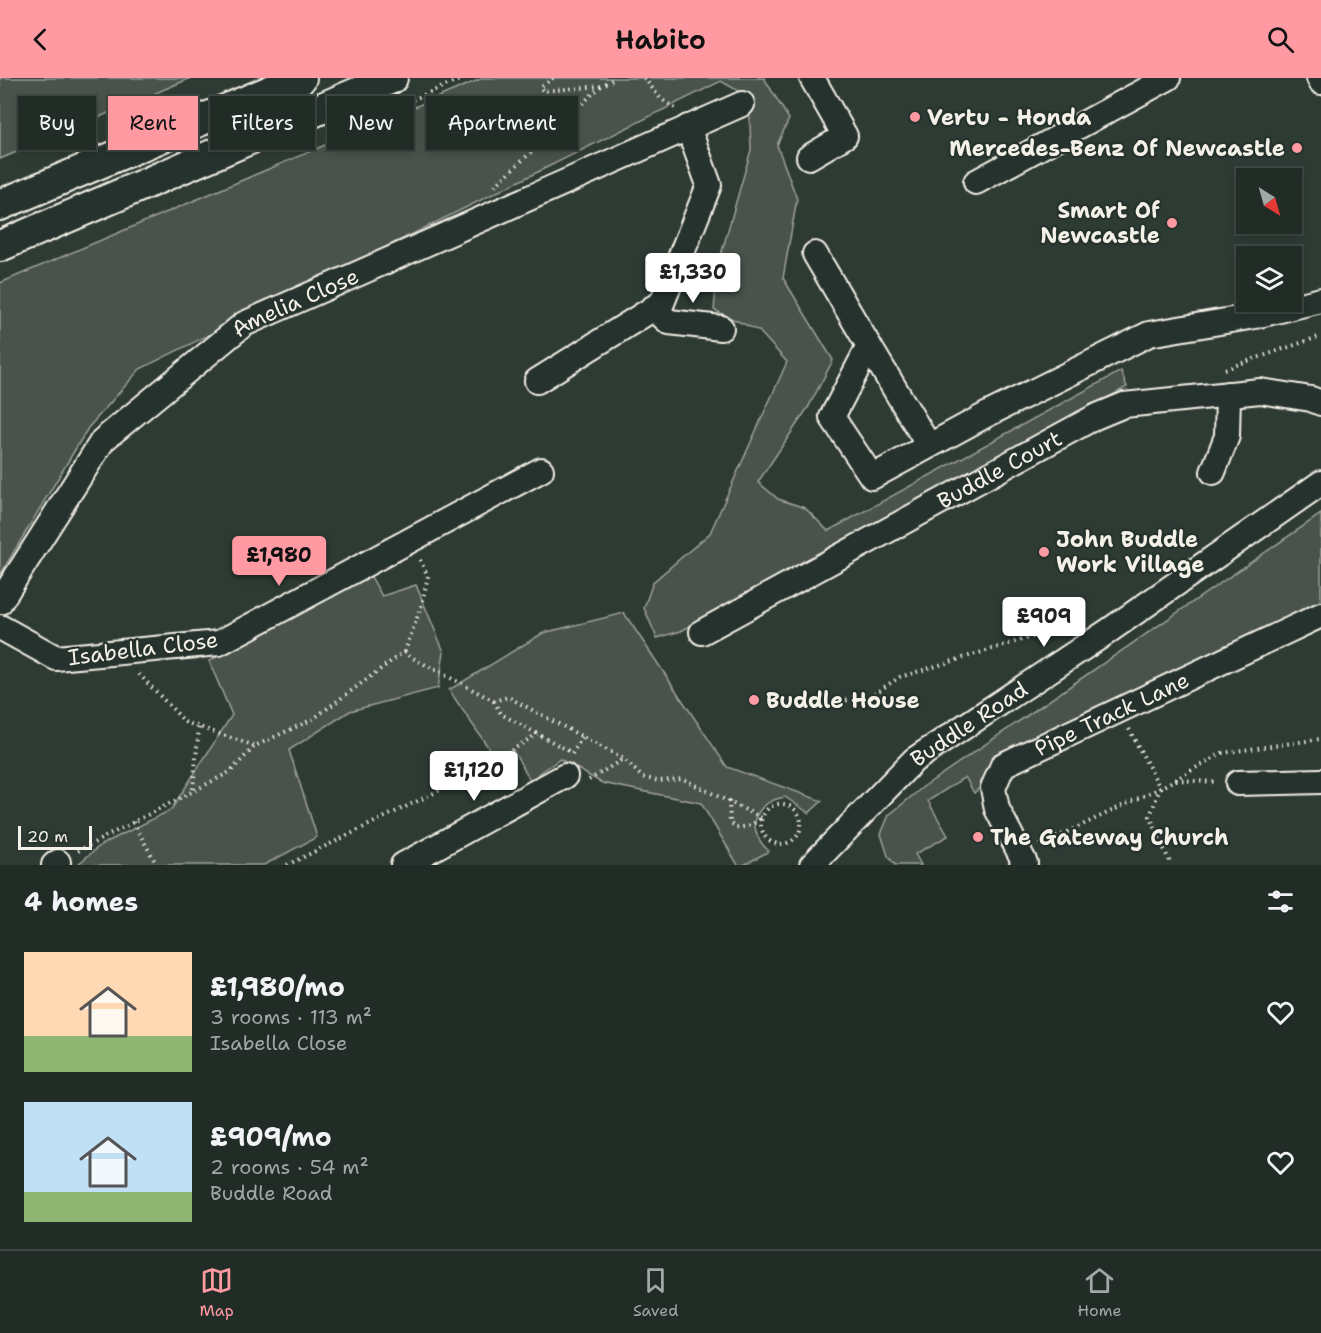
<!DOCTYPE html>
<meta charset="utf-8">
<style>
body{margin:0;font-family:"Shantell Sans",sans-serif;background:#2a342f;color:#f1f3f6;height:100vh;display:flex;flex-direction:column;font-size:22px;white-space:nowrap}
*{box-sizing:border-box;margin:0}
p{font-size:20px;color:#a2a7a7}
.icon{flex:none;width:33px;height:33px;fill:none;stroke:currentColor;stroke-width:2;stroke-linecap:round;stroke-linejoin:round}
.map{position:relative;height:787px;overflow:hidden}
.drawer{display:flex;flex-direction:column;background:#222c27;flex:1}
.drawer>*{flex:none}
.top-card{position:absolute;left:18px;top:18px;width:600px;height:54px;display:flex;gap:12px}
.needle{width:39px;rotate:143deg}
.buttons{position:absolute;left:1236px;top:90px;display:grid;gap:12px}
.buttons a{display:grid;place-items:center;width:66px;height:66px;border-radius:0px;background:#222c27;box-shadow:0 3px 9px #0003,0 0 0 2px #3f4844;font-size:30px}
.scale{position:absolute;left:18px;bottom:15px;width:74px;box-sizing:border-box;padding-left:6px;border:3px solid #f4f1e8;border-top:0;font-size:16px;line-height:21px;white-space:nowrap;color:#f4f1e8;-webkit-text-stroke:4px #26332d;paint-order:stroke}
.price{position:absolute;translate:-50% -51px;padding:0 14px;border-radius:6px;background:#fff;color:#222;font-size:20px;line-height:39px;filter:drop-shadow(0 2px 3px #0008)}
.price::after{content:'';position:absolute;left:50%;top:36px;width:18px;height:14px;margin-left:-9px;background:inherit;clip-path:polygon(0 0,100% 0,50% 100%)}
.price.active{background:#ff9aa2;color:#111}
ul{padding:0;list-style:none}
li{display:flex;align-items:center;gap:18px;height:150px;padding:0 24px}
li span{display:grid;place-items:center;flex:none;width:168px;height:120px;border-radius:0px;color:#555}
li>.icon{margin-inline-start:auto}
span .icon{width:72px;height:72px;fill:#fffc;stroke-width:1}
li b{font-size:26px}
h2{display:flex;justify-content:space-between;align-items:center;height:72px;padding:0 24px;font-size:26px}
.chip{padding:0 21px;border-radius:0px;background:#222c27;box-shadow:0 3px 9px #0003,0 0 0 2px #3f4844;font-size:21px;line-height:54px}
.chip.active{background:#ff9aa2;color:#111}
header{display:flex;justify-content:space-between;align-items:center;height:78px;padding:0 24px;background:#ff9aa2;color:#111;font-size:27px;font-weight:600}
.tabs{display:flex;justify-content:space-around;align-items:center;height:84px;border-top:2px solid #3f4844;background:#222c27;font-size:16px;color:#a2a7a7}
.tabs a{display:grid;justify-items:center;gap:3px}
.tabs .active{color:#ff9aa2}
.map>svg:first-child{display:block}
.green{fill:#48524c;stroke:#9ea29a;stroke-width:1.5}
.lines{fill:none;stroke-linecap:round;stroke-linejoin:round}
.minor-casing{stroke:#f4f1e8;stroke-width:28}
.major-casing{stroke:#f4f1e8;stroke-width:34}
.path{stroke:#f4f1e8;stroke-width:4;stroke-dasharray:1.5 4.5;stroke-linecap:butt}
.minor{stroke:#26332d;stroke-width:24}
.major{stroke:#26332d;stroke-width:30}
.poi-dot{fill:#ff9aa2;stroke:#26332d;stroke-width:2}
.labels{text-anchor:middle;stroke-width:4.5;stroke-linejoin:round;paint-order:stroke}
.poi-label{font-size:22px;font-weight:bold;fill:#f4f1e8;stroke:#26332d;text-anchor:start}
.street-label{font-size:22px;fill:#f4f1e8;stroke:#26332d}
</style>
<header><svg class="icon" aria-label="back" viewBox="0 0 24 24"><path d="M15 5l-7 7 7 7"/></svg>Habito<svg class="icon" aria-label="search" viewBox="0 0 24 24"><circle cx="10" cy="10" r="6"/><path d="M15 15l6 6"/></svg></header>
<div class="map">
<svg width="1321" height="787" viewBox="0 0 1321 787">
<rect width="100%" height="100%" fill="#2e3b34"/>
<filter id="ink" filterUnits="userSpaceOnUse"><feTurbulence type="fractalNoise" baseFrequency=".0167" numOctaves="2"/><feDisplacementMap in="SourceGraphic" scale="12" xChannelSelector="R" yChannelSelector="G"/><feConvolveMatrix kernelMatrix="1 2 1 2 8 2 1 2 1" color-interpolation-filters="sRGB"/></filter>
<g filter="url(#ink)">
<g class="green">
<polygon points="0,0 191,0 0,81"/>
<polygon points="483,0 764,0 789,41 777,67 797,121 783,200 833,282 809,328 758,404 778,421 805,430 828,453 1121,293 1127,309 681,553 657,560 644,530 653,504 710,455 787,284 759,253 714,232 718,187 751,72 749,19 721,3 140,291 88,350 0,497 0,205"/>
<polygon points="1321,436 1321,526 988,702 974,715 965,699 928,723 948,758 915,776 921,787 895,787 888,778 881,756 889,737 923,709"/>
<polygon points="370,497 382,518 416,507 444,574 438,610 350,633 289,672 317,759 264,787 77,787 101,767 171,732 232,637 209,583"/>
<path d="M 624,535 L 727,689 L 822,723 L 809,735 L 785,719 C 753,724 745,752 769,773 L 744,787 L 738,787 L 701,725 L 602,705 L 560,681 L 530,702 L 513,672 L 492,675 L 449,612 L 543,555 Z"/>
</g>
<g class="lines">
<g class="minor-casing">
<g id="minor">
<polyline points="1319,0 1321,4"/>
<polyline points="809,79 845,58 812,0"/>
<polyline points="976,104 1168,0"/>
<polyline points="815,176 869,268"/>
<polyline points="653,230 669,244 721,250"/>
<polyline points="537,303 662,225 709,107 688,49"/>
<polyline points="929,368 869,268 832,339 872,399 986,337 1149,256 1255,238 1321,222"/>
<polyline points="1213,394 1227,358 1228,316"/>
<path id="s1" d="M 0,524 L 103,362 L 244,246 L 742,26"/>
<polyline points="0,549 56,580 219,565 541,392"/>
<path id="s2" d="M 702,554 L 1095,339 L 1124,327 L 1260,313 L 1311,321 L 1321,325"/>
<polyline points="1238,705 1321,703"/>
<polyline points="54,787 58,784"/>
<polyline points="403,787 565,698"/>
<path id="s3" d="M 812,787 L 914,682 L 1107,554 L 1321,405"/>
<path id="s4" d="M 1022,787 L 1025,785 L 997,731 L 993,710 L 1003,687 L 1321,537"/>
</g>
</g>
<g class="major-casing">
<g id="major">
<polyline points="0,127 301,0"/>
<polyline points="0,168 392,0"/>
</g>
</g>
<g class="path">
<polyline points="553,0 540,9 543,13 601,8 616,0"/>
<polyline points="644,0 661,21 675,30"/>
<polyline points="407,24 464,0"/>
<polyline points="495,108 601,8"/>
<polyline points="1225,291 1321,258"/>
<polyline points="420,482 428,498 422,526 405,573 409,578 494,623 508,619 624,681 642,699 658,703 683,701 762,740"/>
<polyline points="139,596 185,644 255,668"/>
<polyline points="494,623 501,636 569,673"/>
<polyline points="798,623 864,622 900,599 1071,547"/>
<polyline points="1129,651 1160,710 1150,738 1171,787"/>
<polyline points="572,676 582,659"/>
<polyline points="589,702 623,681"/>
<polyline points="1176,702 1217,704"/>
<polyline points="193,711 199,649"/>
<polyline points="729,723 730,744 736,750 750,748 761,740"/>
<circle cx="781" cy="746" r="20"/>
<polyline points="133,744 157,787"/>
<polyline points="1040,767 1160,710 1222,675 1321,661"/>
<polyline points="78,773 230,694 255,668 313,641 405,573"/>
<polyline points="287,787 481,692 537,656"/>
</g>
<use href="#minor" class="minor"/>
<use href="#major" class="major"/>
</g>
</g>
<g class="poi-dot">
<circle cx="915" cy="39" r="6"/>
<circle cx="1297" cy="70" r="6"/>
<circle cx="1172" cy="145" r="6"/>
<circle cx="1044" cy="474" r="6"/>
<circle cx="754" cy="622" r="6"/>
<circle cx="978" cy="759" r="6"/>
</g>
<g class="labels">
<g class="poi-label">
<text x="927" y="47">Vertu - Honda</text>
<text x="1285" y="78" text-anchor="end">Mercedes-Benz Of Newcastle</text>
<text x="1160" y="140" text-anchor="end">Smart Of<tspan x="1160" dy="25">Newcastle</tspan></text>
<text x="1056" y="469">John Buddle<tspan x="1056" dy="25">Work Village</tspan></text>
<text x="766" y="630">Buddle House</text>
<text x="990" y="767">The Gateway Church</text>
</g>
<g class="street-label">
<text dy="8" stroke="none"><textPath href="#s1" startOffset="430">Amelia Close</textPath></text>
<text dy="8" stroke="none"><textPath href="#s2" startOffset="339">Buddle Court</textPath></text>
<text transform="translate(143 570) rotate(-7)" y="8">Isabella Close</text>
<text dy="8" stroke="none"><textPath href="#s4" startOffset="231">Pipe Track Lane</textPath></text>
<text dy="8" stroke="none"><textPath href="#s3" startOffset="212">Buddle Road</textPath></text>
</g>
</g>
</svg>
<div class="buttons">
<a><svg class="needle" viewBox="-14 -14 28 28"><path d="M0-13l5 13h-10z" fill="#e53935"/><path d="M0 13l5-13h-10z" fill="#a2a7a7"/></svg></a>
<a><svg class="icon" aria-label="layers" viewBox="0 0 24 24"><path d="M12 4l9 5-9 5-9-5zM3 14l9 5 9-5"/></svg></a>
</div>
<div class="scale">20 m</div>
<b class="price" style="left:693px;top:226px">£1,330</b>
<b class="price active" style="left:279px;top:509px">£1,980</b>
<b class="price" style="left:1044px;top:570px">£909</b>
<b class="price" style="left:474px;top:724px">£1,120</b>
<div class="top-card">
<a class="chip">Buy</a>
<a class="chip active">Rent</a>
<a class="chip">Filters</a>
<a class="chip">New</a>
<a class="chip">Apartment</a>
</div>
</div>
<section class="drawer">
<h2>4 homes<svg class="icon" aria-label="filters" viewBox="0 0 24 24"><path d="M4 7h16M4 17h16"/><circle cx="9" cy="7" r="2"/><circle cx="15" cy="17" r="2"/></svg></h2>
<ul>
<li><span style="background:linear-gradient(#ffd9b3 70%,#8fb573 0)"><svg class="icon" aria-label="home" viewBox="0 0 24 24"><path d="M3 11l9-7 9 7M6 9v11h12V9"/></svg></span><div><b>£1,980/mo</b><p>3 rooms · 113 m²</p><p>Isabella Close</p></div><svg class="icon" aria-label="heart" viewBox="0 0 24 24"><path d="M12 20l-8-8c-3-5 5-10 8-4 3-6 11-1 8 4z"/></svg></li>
<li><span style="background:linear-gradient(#bfe0f5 75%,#8fb573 0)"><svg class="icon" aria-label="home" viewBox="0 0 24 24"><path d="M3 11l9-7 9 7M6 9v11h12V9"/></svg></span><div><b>£909/mo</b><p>2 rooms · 54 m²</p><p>Buddle Road</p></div><svg class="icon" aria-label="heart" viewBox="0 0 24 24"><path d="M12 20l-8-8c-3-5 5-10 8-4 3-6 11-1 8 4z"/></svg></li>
</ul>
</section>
<nav class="tabs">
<a class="active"><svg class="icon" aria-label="map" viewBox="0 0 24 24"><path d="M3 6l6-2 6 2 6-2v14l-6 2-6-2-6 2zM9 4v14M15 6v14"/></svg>Map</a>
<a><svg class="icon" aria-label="saved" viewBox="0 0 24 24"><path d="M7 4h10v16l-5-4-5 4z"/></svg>Saved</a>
<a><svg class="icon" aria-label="home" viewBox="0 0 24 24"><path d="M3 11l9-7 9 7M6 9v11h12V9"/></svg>Home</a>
</nav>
